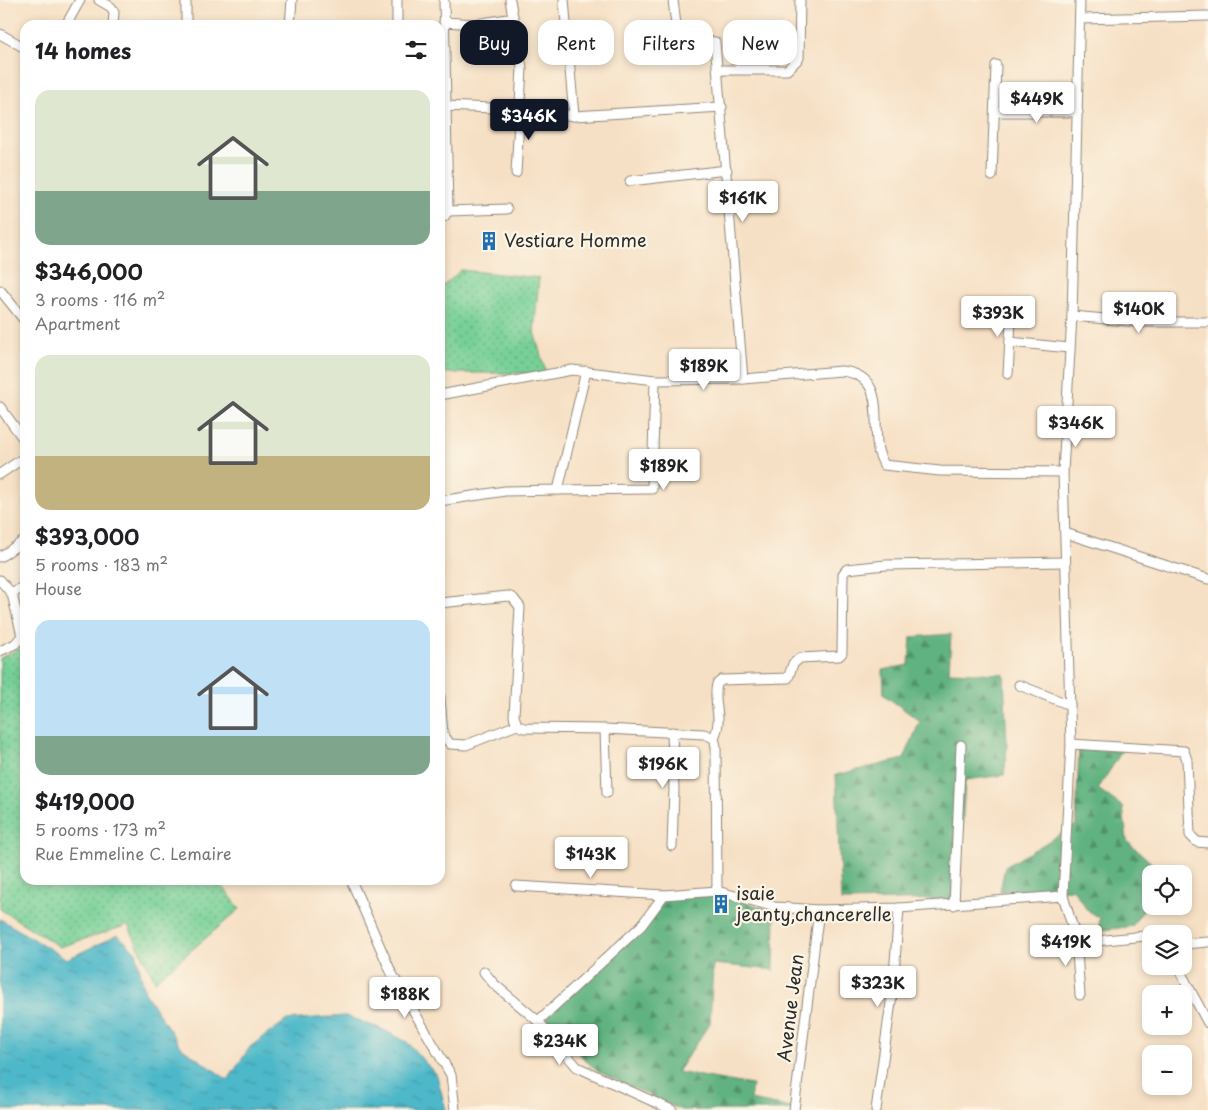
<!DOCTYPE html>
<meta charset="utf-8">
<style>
body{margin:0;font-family:"Playpen Sans",sans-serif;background:#f2f2f2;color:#202124;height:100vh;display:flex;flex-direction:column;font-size:19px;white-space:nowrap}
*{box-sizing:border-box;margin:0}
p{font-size:16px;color:#757577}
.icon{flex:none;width:28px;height:28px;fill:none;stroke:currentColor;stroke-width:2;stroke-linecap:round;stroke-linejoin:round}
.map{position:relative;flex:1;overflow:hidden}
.drawer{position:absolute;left:20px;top:20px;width:425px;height:865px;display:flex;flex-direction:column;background:#fff;border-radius:15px;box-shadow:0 2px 8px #0003}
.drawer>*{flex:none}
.hud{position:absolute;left:460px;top:20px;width:475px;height:45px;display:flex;gap:10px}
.controls{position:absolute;left:1142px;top:865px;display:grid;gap:10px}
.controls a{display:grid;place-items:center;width:50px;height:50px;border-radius:10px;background:#fff;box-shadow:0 2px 8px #0003;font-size:25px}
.price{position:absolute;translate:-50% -42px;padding:0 11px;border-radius:5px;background:#fff;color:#222;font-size:16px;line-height:32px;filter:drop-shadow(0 1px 2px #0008)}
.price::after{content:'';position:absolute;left:50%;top:30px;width:15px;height:11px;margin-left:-8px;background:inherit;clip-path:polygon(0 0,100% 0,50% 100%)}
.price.on{background:#111827;color:#fff}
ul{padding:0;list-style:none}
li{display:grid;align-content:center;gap:10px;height:265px;padding:0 15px}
li span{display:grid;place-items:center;height:155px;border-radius:15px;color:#555}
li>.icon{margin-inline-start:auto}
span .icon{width:90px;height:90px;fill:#fffc;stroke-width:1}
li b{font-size:21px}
h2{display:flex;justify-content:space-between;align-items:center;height:60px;padding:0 15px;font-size:21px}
.chip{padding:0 18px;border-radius:15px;background:#fff;box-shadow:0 2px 8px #0003;font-size:18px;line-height:45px}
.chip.on{background:#111827;color:#fff}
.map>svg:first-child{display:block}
.grass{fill:url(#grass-dots);stroke:#517e61}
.forest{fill:url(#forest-firs);stroke:#466e56}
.water{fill:url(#water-ripples);stroke:#3c727a}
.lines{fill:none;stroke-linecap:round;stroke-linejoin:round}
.minor-casing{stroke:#908678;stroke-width:11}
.minor{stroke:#fff;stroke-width:9}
.labels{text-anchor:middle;stroke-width:4.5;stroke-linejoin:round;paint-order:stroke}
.poi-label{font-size:18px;fill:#2b2b2b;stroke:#fcf5e5;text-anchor:start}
.street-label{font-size:18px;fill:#2b2b2b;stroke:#fcf5e5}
</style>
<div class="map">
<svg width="1208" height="1110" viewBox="0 0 1208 1110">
<defs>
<pattern id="grass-dots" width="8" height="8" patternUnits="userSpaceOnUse" patternTransform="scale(1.25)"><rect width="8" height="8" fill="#77d097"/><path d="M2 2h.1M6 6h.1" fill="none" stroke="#62a97b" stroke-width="1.8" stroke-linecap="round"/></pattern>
<pattern id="forest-firs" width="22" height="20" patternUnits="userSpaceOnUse" patternTransform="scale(1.25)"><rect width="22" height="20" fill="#61b280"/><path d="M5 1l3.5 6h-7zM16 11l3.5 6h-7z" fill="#509169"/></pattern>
<pattern id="water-ripples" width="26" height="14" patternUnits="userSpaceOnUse" patternTransform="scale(1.25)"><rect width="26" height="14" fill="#4db8c9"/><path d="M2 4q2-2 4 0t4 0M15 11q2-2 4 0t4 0" fill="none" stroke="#4096a3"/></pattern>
</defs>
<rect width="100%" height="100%" fill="#fcf5e5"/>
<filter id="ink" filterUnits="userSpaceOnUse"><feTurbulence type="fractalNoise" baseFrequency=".02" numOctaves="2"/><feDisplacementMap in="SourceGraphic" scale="10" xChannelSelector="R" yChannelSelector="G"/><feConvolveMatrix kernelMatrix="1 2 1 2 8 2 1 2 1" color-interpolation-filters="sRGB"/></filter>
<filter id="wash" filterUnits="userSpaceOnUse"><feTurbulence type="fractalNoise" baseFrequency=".0096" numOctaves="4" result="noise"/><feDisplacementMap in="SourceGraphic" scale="20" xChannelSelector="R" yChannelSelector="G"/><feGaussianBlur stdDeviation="1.12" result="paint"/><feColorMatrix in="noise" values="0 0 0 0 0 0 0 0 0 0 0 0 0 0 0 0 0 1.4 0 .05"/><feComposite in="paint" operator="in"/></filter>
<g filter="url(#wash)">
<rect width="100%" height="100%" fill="#f6e0c5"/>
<g class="grass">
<polygon points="461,270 539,278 534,332 546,373 440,373 440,289"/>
<polygon points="25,646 25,880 218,880 240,909 155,981 128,925 60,947 0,909 0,658"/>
</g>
<g class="forest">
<polygon points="951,634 949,672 1004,674 1007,748 1004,775 965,780 958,899 841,901 836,775 904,759 920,721 884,695 883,670 909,665 911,637"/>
<polygon points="1079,749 1122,751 1098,789 1123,807 1127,841 1157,868 1159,874 1151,874 1151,899 1132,926 1098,931 1100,918 1087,910 1073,889 1000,891 1005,867 1076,825"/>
<polygon points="725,895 775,912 774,970 713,964 710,1023 677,1072 752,1085 750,1100 792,1108 791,1110 681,1110 597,1071 544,1020 666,897"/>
</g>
<polygon class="water" points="0,919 67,959 118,935 136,952 145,993 181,1047 228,1080 250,1047 287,1020 346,1016 384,1030 407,1042 437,1076 446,1110 0,1110"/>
</g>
<g filter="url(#ink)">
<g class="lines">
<g class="minor-casing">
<g id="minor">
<polyline points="99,0 111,7 114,12 113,25"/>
<polyline points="397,0 397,25"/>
<polyline points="510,0 522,68 516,173"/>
<polyline points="564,0 574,116"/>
<polyline points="673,0 677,33 688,39 715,42 743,379"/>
<polyline points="1080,19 1208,16"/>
<polyline points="444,22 476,24 514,18"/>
<polyline points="66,25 80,0"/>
<polyline points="186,25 186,0"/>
<polyline points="290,25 292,0"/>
<polyline points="0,34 25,48"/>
<polyline points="718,70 787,70 799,58 800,0"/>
<polyline points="444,106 518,109 574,116 722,107"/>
<polyline points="995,112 1078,112"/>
<polyline points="992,176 996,65"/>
<polyline points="630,181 727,170"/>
<polyline points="448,211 507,209"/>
<polyline points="440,216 444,217 448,211 444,0"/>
<polyline points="0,290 25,321"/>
<polyline points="1072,316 1139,322 1208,322"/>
<polyline points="1010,342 1069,348"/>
<polyline points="1008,374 1012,303"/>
<path d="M 440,395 L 572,370 L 655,380 L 743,379 L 841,371 C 887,375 872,418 878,450 C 879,455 882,460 884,465 L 940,471 L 1063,472"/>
<polyline points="0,407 25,441"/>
<polyline points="0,474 25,457"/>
<polyline points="558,490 652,489 655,380"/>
<polyline points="440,501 505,491 558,490 586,371"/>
<polyline points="1065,533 1208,579"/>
<polyline points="0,557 25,540"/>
<polyline points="0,580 12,594 22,636 15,644 0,651"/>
<polyline points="12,594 25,585"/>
<polyline points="440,603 508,596 513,598 520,607 514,716 517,725 524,728 605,729 704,734 714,738 716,746 717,891 775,907 819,910 899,908 1063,896"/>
<polyline points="1019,685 1070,705"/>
<polyline points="440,697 443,734 450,744 466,745 517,725"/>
<polyline points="605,729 607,793"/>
<polyline points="672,732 674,790 672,846"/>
<path d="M 714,738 C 724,716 712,705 717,684 L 722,680 L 788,678 L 793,664 L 800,658 L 839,656 L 842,653 L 843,574 L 847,569 L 886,565 L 1065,562"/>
<polyline points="1071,744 1184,751 1187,760 1190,835 1197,842 1208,843"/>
<polyline points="351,880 391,972 451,1075 455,1110"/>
<polyline points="516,886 664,895"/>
<polyline points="954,905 961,745"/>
<polyline points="1076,938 1096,941 1145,936 1151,939"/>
<polyline points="1184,944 1208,942"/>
<polyline points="1177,966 1208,1023"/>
<polyline points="484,972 494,984 538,1021 577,1067 672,1110"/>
<polyline points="1080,995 1076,938 1063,896 1071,744 1063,472 1072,316 1080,0"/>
<polyline points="538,1021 641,926 664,895 717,891"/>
<polyline points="794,1110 819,910"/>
<polyline points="876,1110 893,988 899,908"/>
</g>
</g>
<use href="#minor" class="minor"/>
</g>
</g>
<defs>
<g id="building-bare" transform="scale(1.5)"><path d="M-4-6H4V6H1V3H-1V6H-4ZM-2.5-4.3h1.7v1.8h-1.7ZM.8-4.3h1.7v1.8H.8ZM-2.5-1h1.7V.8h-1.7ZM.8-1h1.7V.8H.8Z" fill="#1f6fb2" stroke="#fcf5e5" stroke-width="2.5" paint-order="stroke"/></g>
</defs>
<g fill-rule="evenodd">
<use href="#building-bare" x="489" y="241"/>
<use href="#building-bare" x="721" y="904"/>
</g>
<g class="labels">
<g class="poi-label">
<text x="504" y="247">Vestiare Homme</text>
<text x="736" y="900">isaie<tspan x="736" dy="21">jeanty,chancerelle</tspan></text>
</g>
<g class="street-label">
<text transform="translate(791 1008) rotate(-83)" y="6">Avenue Jean</text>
</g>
</g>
</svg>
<div class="controls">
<a><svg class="icon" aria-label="locate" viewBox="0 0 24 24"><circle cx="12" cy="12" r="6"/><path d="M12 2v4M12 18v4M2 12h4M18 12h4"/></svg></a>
<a><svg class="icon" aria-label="layers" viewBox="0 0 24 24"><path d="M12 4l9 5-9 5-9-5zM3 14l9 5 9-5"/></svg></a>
<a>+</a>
<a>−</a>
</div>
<b class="price" style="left:1037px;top:124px">$449K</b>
<b class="price on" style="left:529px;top:141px">$346K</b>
<b class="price" style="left:743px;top:223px">$161K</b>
<b class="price" style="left:1139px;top:334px">$140K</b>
<b class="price" style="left:998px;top:338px">$393K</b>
<b class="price" style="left:704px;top:391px">$189K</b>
<b class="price" style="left:1076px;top:448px">$346K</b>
<b class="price" style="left:664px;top:491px">$189K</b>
<b class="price" style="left:663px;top:789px">$196K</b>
<b class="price" style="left:591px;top:879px">$143K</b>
<b class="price" style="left:1066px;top:967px">$419K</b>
<b class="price" style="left:878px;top:1008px">$323K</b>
<b class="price" style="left:405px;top:1019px">$188K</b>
<b class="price" style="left:560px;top:1066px">$234K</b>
<div class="hud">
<a class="chip on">Buy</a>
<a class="chip">Rent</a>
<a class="chip">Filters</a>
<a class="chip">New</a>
</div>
<section class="drawer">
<h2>14 homes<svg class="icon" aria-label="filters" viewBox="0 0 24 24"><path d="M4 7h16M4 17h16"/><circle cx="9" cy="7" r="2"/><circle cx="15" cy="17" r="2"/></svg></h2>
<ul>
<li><span style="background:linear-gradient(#dfe7d0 65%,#7fa58c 0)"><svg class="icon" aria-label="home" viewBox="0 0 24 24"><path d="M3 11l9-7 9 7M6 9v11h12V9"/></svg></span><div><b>$346,000</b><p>3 rooms · 116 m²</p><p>Apartment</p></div></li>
<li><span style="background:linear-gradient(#dfe7d0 65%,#c2b280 0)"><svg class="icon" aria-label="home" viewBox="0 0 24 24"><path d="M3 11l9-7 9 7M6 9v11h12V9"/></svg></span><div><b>$393,000</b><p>5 rooms · 183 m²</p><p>House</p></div></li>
<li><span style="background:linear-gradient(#bfe0f5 75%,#7fa58c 0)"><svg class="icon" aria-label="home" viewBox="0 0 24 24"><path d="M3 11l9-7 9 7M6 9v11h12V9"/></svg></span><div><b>$419,000</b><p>5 rooms · 173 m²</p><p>Rue Emmeline C. Lemaire</p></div></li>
</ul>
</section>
</div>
